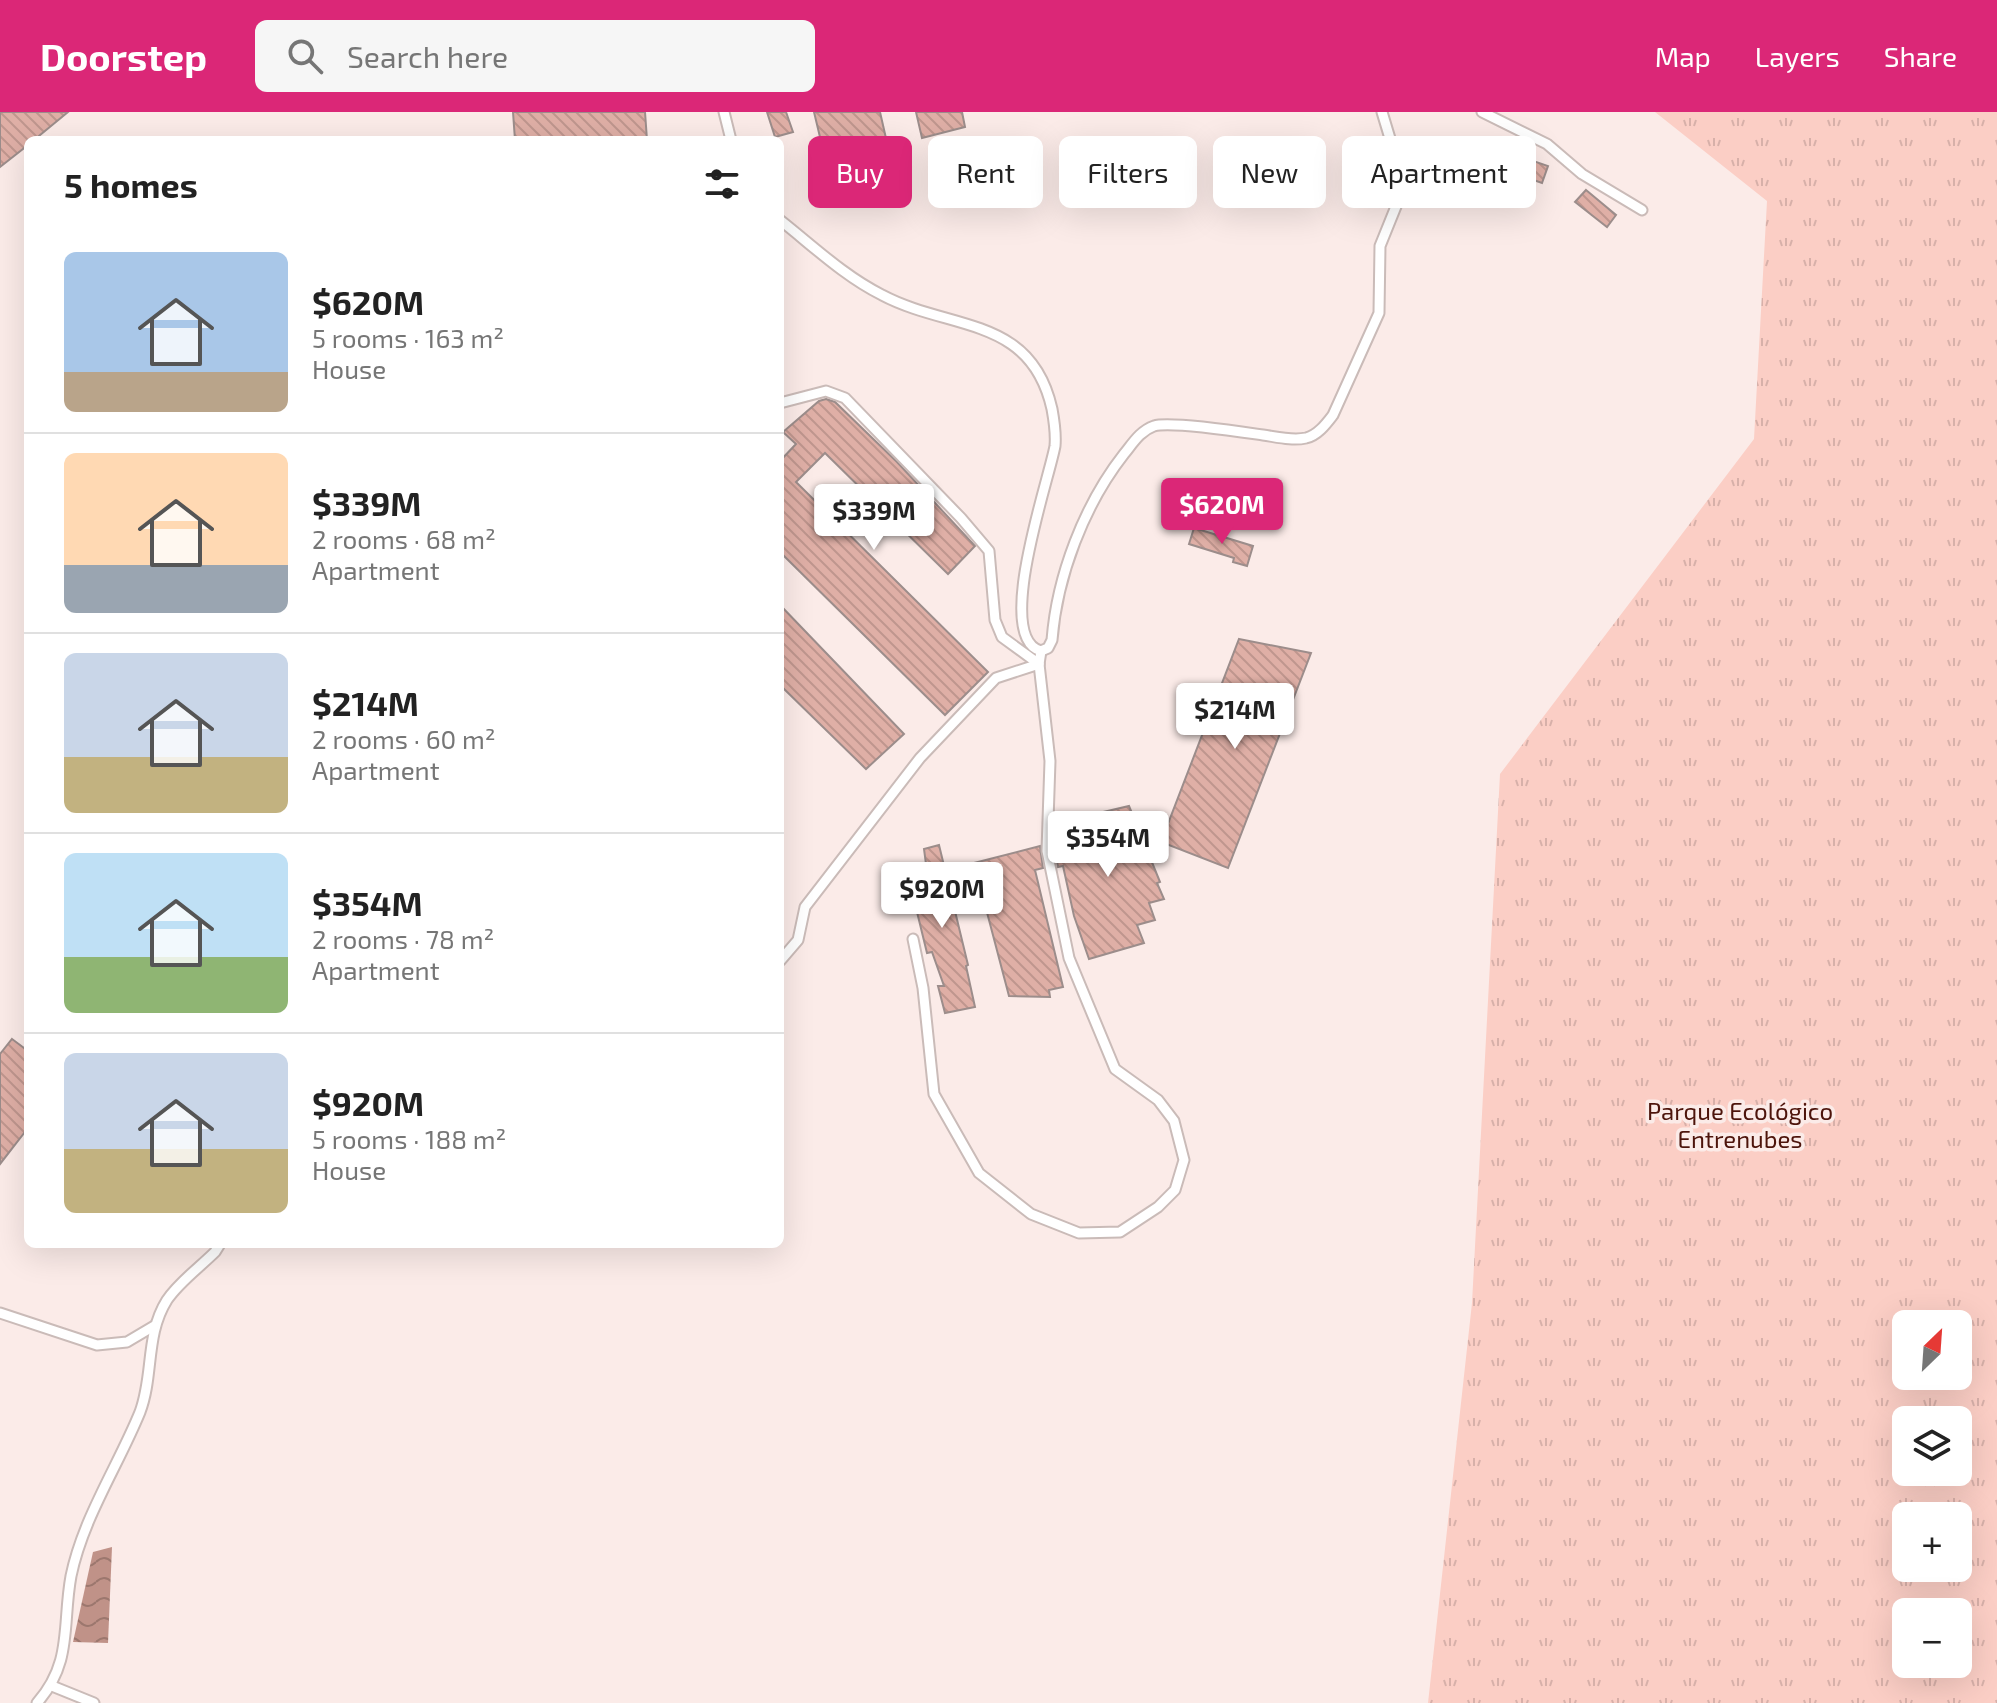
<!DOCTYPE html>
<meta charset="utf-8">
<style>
body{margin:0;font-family:"Exo 2",sans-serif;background:#f6f6f6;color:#222;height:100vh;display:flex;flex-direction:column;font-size:30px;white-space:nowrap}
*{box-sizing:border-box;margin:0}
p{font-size:26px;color:#767676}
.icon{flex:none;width:44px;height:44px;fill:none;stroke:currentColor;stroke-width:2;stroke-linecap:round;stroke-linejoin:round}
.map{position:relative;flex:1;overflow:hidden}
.sheet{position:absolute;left:24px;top:24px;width:760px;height:1112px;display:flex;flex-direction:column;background:#fff;border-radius:12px;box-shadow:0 8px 32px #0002}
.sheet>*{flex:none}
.banner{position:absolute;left:808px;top:24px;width:760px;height:72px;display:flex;gap:16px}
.needle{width:52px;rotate:25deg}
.tools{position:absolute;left:1892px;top:1198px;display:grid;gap:16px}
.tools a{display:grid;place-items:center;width:80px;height:80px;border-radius:12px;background:#fff;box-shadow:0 8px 32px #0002;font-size:40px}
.price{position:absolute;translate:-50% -68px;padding:0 18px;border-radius:8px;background:#fff;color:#222;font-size:26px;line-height:52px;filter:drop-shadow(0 2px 4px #0008)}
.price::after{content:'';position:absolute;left:50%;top:48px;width:24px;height:18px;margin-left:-12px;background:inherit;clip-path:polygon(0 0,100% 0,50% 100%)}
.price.current{background:#db2777;color:#fff}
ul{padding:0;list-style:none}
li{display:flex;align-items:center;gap:24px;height:200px;padding:0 40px}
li+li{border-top:2px solid #e0e0e0}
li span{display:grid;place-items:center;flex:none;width:224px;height:160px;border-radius:12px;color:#555}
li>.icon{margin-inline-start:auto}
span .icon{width:96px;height:96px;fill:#fffc;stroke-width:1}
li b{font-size:34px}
h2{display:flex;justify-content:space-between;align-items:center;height:96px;padding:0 40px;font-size:34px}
.chip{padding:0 28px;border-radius:12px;background:#fff;box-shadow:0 8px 32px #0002;font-size:28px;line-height:72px}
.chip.current{background:#db2777;color:#fff}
header{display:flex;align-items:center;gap:48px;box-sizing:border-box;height:112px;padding:0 40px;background:#db2777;color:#fff}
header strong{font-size:38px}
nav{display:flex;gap:44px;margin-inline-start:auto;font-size:28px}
.search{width:560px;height:72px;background:#f6f6f6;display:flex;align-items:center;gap:20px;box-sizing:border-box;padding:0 28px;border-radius:12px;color:#767676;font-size:30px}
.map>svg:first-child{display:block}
.grass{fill:url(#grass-tufts);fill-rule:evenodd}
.water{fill:url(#water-waves)}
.building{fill:url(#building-back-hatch);stroke:#9c8d8b;stroke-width:2}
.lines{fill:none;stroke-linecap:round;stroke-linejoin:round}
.service-casing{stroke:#cabbb8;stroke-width:13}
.service{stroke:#fff;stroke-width:9}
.labels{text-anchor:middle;stroke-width:7;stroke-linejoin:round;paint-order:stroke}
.park-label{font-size:24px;fill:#4d140b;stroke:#fbebe8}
</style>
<header>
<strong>Doorstep</strong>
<div class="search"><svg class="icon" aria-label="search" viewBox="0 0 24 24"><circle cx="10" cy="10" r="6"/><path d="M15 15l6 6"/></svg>Search here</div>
<nav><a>Map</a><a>Layers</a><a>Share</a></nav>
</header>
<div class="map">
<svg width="1997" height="1591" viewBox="0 0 1997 1591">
<defs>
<pattern id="grass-tufts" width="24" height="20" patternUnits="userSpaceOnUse" patternTransform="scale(2)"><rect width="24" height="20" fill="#fbcec5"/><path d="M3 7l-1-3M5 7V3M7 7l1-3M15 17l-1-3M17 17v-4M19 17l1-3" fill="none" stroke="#d7b0a9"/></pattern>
<pattern id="water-waves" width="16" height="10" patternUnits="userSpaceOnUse" patternTransform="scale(2)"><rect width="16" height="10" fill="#c09288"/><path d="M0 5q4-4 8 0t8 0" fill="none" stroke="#9c776e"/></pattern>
<pattern id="building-back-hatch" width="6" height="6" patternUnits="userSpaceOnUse" patternTransform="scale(2)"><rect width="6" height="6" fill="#dfafa6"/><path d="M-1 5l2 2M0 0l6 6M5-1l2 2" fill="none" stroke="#bf968e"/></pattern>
</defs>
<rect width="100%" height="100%" fill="#fbebe8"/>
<path class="grass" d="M 1655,0 L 1997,0 L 1997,1591 L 1428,1591 L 1472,1191 L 1500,662 L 1754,327 L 1767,89 ZM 1906,1212 L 1958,1212 L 1958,1264 L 1906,1264 ZM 1906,1308 L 1958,1308 L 1958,1360 L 1906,1360 ZM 1906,1404 L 1958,1404 L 1958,1456 L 1906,1456 ZM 1906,1500 L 1958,1500 L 1958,1552 L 1906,1552 Z"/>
<polygon class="water" points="112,1435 108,1531 73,1530 93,1440"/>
<g class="building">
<polygon points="0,0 68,0 34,28 28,28 28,33 0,55"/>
<polygon points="513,0 645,0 647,28 515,28"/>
<polygon points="767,0 786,0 793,20 775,25"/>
<polygon points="814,0 880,0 893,57 831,71"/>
<polygon points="916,0 962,0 965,15 922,26"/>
<polygon points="1519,44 1548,54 1542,71 1514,61"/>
<polygon points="1586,78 1616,103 1607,115 1575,90"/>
<polygon points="826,287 835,290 897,350 975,434 948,462 825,341 796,370 988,560 945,603 780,440 780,349 796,332 783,320 819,289"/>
<polygon points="1194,416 1253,434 1247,454 1233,450 1234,446 1189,432"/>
<polygon points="780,493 904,622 866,657 780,573"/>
<polygon points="1239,527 1311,541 1228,756 1161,730"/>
<polygon points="1129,694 1160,770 1157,771 1164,787 1149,791 1155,808 1137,813 1144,831 1089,847 1074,804 1063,754 1058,755 1055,738 1056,711"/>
<polygon points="939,733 968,853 966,854 975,895 945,901 938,874 944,874 932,840 927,841 907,759 926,752 924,737"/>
<polygon points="1040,734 1043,756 1035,758 1063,875 1049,878 1050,885 1009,884 974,751"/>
<polygon points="12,927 28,939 28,1016 0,1052 0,942"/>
</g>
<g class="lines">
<g class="service-casing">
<g id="service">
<polyline points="724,0 731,28"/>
<polyline points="1482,0 1547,32 1582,62 1642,98"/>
<path d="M 780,108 C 813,134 844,164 882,183 C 950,219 1031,203 1052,297 C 1054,308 1056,323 1055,334 C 1049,368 993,526 1041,539 L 1048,536 L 1052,528 C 1057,464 1084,393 1124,342 C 1133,331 1140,319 1154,314 C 1171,309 1242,320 1263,323 C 1277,325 1292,329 1306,326 C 1318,323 1326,312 1333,303 L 1379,201 L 1380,134 L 1399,87 L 1395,43 L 1382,0"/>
<polyline points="780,291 826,279 845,286 961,406 989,439 995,508 1002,525 1039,552"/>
<polyline points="913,827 923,876 934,982 979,1061 1031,1102 1079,1121 1120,1120 1158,1095 1175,1078 1184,1048 1174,1009 1158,988 1115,957 1069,846 1047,739 1050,649 1039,552 1041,539"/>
<polyline points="780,849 798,828 805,795 920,646 996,566 1039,552"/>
<polyline points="0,1201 97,1233 127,1230 154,1214"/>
<polyline points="52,1574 94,1591"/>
<path d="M 37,1591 C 73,1550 62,1513 71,1464 C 83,1406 118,1354 140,1300 C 154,1263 145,1223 167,1188 C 179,1170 200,1155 215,1140 L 220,1132"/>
</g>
</g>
<use href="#service" class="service"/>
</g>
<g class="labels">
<g class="park-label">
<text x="1740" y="1008">Parque Ecológico<tspan x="1740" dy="28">Entrenubes</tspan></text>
</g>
</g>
</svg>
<div class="tools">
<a><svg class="needle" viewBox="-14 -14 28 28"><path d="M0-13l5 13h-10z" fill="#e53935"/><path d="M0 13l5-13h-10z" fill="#767676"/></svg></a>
<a><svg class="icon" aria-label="layers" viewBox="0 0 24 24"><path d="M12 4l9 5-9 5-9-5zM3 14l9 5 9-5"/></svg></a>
<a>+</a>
<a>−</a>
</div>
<b class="price current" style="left:1222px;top:434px">$620M</b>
<b class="price" style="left:874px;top:440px">$339M</b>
<b class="price" style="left:1235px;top:639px">$214M</b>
<b class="price" style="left:1108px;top:767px">$354M</b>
<b class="price" style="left:942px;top:818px">$920M</b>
<div class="banner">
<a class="chip current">Buy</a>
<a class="chip">Rent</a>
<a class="chip">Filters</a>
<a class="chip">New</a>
<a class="chip">Apartment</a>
</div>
<section class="sheet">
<h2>5 homes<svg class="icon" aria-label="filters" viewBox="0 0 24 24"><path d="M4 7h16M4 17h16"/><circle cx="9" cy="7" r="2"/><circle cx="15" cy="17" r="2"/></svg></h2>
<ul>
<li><span style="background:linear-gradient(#a9c7e8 75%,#b9a48a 0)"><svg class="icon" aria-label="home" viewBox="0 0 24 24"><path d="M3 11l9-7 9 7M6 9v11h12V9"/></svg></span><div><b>$620M</b><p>5 rooms · 163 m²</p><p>House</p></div></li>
<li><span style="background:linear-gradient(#ffd9b3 70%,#9aa5b1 0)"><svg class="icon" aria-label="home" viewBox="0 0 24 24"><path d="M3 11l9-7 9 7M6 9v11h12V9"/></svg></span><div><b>$339M</b><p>2 rooms · 68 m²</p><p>Apartment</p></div></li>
<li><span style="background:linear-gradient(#c9d6e8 65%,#c2b280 0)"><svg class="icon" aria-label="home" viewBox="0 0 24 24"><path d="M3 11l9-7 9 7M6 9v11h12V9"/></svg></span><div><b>$214M</b><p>2 rooms · 60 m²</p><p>Apartment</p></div></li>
<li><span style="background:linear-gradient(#bfe0f5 65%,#8fb573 0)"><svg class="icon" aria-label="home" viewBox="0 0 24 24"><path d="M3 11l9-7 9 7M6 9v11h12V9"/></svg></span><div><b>$354M</b><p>2 rooms · 78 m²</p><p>Apartment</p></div></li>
<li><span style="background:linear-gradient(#c9d6e8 60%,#c2b280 0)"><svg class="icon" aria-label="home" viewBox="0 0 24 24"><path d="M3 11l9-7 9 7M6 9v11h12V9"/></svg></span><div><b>$920M</b><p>5 rooms · 188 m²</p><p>House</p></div></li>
</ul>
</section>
</div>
